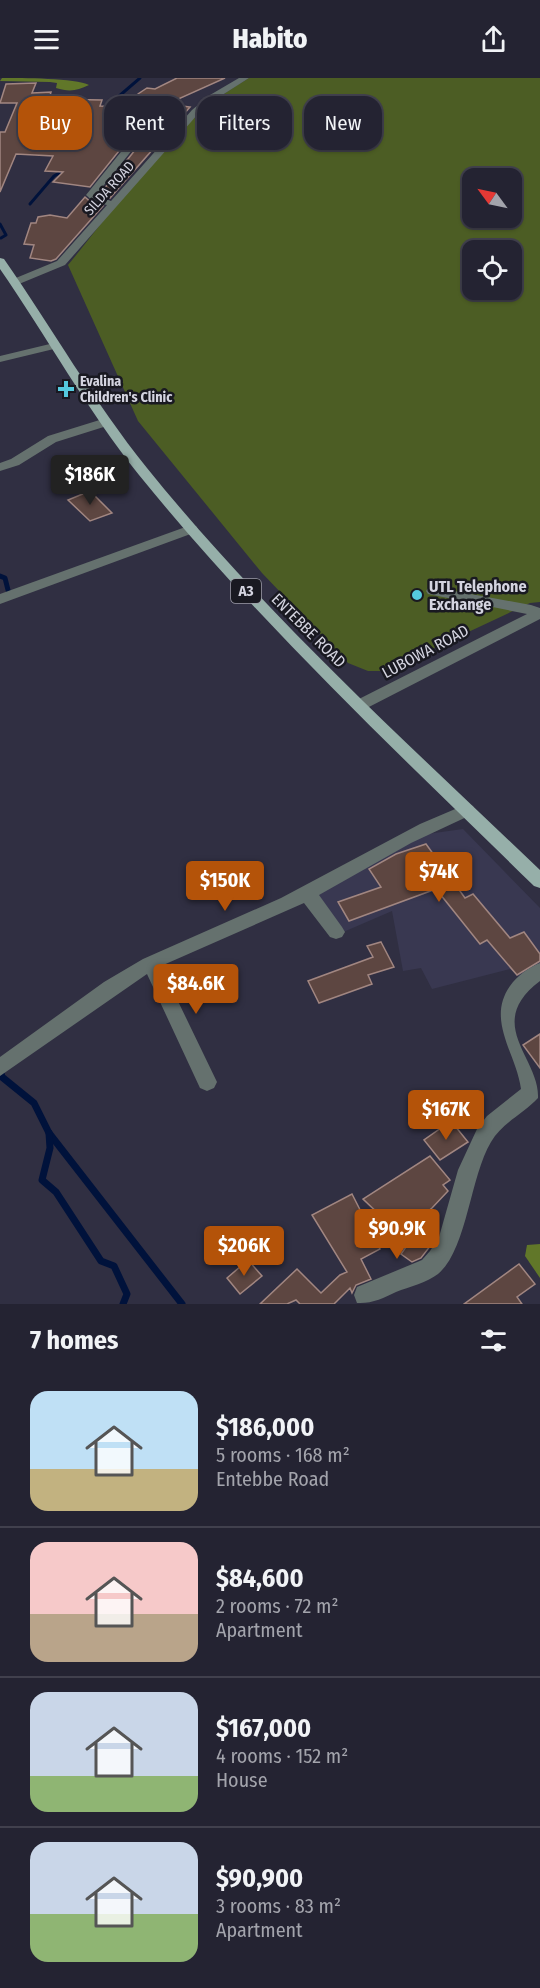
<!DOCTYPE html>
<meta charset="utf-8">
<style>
body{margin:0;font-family:"Fira Sans Condensed",sans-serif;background:#302f3e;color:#f1f3f6;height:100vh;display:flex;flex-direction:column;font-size:22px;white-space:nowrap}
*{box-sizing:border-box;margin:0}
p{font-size:20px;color:#a3a4ac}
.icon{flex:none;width:33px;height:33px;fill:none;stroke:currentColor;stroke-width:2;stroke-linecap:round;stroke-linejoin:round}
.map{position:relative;height:1226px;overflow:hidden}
.side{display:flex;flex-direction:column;background:#242332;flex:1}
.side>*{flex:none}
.banner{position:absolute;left:18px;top:18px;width:504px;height:54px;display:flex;gap:12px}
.needle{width:39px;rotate:303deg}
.controls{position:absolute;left:462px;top:90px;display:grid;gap:12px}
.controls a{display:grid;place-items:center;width:60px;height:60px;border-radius:12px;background:#242332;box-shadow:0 2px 4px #0004,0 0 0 2px #41404d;font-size:30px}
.price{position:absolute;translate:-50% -51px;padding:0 14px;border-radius:6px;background:#b45309;color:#fff;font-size:20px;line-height:39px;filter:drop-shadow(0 2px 3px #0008)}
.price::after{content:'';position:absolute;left:50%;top:36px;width:18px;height:14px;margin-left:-9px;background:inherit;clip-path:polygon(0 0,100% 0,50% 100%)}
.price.selected{background:#222;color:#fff}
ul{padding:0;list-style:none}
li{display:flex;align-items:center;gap:18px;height:150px;padding:0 30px}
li+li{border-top:2px solid #41404d}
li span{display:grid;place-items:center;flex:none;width:168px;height:120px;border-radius:18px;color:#555}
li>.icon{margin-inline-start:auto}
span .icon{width:72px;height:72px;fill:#fffc;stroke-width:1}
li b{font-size:26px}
h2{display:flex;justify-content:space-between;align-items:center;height:72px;padding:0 30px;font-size:26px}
.chip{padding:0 21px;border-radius:18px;background:#242332;box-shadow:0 2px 4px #0004,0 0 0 2px #41404d;font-size:21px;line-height:54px}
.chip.selected{background:#b45309;color:#fff}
header{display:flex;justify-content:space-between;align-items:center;height:78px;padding:0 30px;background:#242332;font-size:27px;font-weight:800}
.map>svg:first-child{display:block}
.built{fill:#393851}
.green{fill:#4c5d24;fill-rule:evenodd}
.forest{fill:#617729}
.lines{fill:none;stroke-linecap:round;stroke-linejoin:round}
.stream-far2{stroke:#00123b;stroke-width:3}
.stream-far1{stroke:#00123b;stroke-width:5}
.stream{stroke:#00123b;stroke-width:7}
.building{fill:#5d4641;stroke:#a18681;stroke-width:1.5}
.minor{fill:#65716e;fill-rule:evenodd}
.major{fill:#96afa9;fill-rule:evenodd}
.poi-dot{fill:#55cadf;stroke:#191921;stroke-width:2}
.labels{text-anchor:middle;stroke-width:5;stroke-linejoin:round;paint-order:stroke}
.far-street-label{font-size:14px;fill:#d4d4e0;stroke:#191921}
.far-poi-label{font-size:14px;font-weight:bold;fill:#d4d4e0;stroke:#191921;text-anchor:start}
.shield{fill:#191921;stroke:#9c9ca7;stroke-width:1.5}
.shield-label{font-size:15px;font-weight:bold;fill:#d4d4e0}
.poi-label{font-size:16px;font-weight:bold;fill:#d4d4e0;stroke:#191921;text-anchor:start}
.street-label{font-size:16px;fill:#d4d4e0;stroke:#191921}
</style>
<header><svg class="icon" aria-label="menu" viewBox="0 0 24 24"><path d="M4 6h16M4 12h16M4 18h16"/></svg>Habito<svg class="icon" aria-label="share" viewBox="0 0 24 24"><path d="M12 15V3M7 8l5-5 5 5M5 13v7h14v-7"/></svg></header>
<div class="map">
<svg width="540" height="1226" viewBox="0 0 540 1226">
<rect width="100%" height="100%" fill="#302f42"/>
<polygon class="built" points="463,751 540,830 540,887 521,901 510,891 432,911 421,890 403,893 392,833 341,855 314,814 420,757"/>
<path class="green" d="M 249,0 L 540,0 L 540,524 L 530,525 L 385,593 L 368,593 L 348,585 L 262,495 L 138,343 L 68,187 C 122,122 174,42 249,0 ZM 472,100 L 512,100 L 512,140 L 472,140 ZM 472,172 L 512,172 L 512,212 L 472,212 Z"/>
<g class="forest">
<path d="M 2,0 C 21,0 76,0 89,7 C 77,13 69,14 56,10 L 57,5 L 50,4 L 0,3 Z"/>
<polygon points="540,1166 540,1200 525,1178 527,1167"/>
</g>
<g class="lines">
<g class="stream-far2">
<polyline points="111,25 140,0"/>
<polyline points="30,126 54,98 61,94 59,89"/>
<polyline points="0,146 6,157 1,160"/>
</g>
<polyline class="stream-far1" points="0,498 5,500 8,512"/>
<g class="stream">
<polyline points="0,992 2,999 34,1025 49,1055 182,1226"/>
<polyline points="49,1055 50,1070 42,1102 56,1114 101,1183 114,1188 127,1216 123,1226"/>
</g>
</g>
<g class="building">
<polygon points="177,0 225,0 167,26 190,29 110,120 100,116 139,67 138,64 127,63 90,109 53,104 63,94 45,93 53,78 16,76 0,114 0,54 5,54 17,25 0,25 6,6 36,5 32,15 51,14 49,21 102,22 100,28 133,29 138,16 147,10 155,11"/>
<polygon points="85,119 93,126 103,128 56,181 51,183 30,180 34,167 24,166 31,145 36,145 38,139 50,137 67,140"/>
<polygon points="90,413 112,435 90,443 68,422"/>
<polygon points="426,766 465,820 473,816 510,860 524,854 540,876 540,883 517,897 487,862 480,866 436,811 349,843 338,824 381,809 369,791 396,776"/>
<polygon points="381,864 394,889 368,897 372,906 319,925 308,903 373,879 367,868"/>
<polygon points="540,956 540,990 523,967"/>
<polygon points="451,1043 468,1064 440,1082 424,1062"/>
<polygon points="430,1078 450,1102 443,1107 448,1113 432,1130 399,1155 363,1121"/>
<polygon points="352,1116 380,1171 361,1181 371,1201 356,1207 352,1215 350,1210 334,1226 300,1226 296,1222 287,1226 260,1226 297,1191 321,1215 340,1197 347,1194 312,1137"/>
<polygon points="415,1156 431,1167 421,1180 412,1184 401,1176"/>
<polygon points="248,1182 262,1198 240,1216 227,1200"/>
<polygon points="519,1186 535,1206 517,1219 522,1226 464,1226"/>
</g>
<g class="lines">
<g class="minor">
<polygon points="239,0 249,0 216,21 198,36 65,187 19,206 11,206 11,202 57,183 107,127 94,124 86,117 129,64 137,66 96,117 111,123 192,32 210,17"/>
<polygon points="54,265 60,268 58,270 0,284 0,278"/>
<polygon points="106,340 112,344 110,347 56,364 19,387 0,393 0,385 11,381 48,358"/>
<polygon points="191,447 196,448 198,451 196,454 0,526 0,516"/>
<polygon points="433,509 531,527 540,530 540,541 365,631 355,631 352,627 355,623 527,536 428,516 426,513 428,510"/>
<polygon points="467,726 473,728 475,732 473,736 411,765 319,817 342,849 345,854 342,859 336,861 330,859 304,825 161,888 217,1004 214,1010 207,1013 200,1010 147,896 0,998 0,979 104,904 143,881 281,820 420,746"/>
<path d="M 540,885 L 540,903 C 483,946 540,980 538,1020 C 523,1036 502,1045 491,1064 C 470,1099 467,1172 438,1196 C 428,1204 409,1209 396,1214 C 384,1220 371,1226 357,1225 L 354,1217 L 357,1209 L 422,1182 L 430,1173 L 439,1159 L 458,1092 L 477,1051 L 487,1038 L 521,1011 C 516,975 486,942 510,908 C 517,898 529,889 540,885 Z"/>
</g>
<path class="major" d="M 0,180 L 4,181 C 52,250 94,324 147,390 C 265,536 405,663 540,792 L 540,810 L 534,808 C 398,675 259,545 139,397 C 87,332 47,259 0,191 Z"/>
</g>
<g class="poi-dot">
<path d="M63 302h6v6h6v6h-6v6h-6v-6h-6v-6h6z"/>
<circle cx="417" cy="517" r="6"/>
</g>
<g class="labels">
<g class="far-street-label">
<text transform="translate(109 110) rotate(-48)" y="5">SILDA ROAD</text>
</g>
<g class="far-poi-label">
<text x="80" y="308">Evalina<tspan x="80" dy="16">Children's Clinic</tspan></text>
</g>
<rect class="shield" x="231" y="501" width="30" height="24" rx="4.5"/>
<g class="shield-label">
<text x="246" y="518">A3</text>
</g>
<g class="poi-label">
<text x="429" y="514">UTL Telephone<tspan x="429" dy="18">Exchange</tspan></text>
</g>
<g class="street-label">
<text transform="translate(309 552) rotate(45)" y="6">ENTEBBE ROAD</text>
<text transform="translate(425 573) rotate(-28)" y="6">LUBOWA ROAD</text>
</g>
</g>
</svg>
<div class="controls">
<a><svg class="needle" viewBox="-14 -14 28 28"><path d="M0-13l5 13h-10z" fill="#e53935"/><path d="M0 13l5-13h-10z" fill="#a3a4ac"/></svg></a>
<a><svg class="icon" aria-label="locate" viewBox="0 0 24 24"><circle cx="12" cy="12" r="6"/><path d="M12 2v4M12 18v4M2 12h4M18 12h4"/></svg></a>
</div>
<b class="price selected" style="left:90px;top:428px">$186K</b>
<b class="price" style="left:439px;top:825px">$74K</b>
<b class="price" style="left:225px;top:834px">$150K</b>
<b class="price" style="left:196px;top:937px">$84.6K</b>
<b class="price" style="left:446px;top:1063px">$167K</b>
<b class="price" style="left:397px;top:1182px">$90.9K</b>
<b class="price" style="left:244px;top:1199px">$206K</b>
<div class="banner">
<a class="chip selected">Buy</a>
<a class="chip">Rent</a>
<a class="chip">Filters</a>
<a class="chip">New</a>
</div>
</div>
<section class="side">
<h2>7 homes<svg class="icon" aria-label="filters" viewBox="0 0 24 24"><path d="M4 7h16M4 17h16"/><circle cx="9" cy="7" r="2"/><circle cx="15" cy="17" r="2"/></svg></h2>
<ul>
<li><span style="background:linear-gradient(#bfe0f5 65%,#c2b280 0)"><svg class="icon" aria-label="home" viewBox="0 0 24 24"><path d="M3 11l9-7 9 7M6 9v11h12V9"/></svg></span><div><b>$186,000</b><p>5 rooms · 168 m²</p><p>Entebbe Road</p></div></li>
<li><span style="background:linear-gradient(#f6c9c9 60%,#b9a48a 0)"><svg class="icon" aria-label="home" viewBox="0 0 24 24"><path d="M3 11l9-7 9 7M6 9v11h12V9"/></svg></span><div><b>$84,600</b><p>2 rooms · 72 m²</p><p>Apartment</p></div></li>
<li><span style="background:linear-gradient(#c9d6e8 70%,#8fb573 0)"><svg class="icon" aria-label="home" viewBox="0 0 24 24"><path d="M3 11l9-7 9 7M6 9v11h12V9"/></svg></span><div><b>$167,000</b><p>4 rooms · 152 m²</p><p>House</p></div></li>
<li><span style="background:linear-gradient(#c9d6e8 60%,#8fb573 0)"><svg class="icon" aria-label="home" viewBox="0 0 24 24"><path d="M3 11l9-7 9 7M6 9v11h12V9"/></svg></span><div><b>$90,900</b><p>3 rooms · 83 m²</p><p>Apartment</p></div></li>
</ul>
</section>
